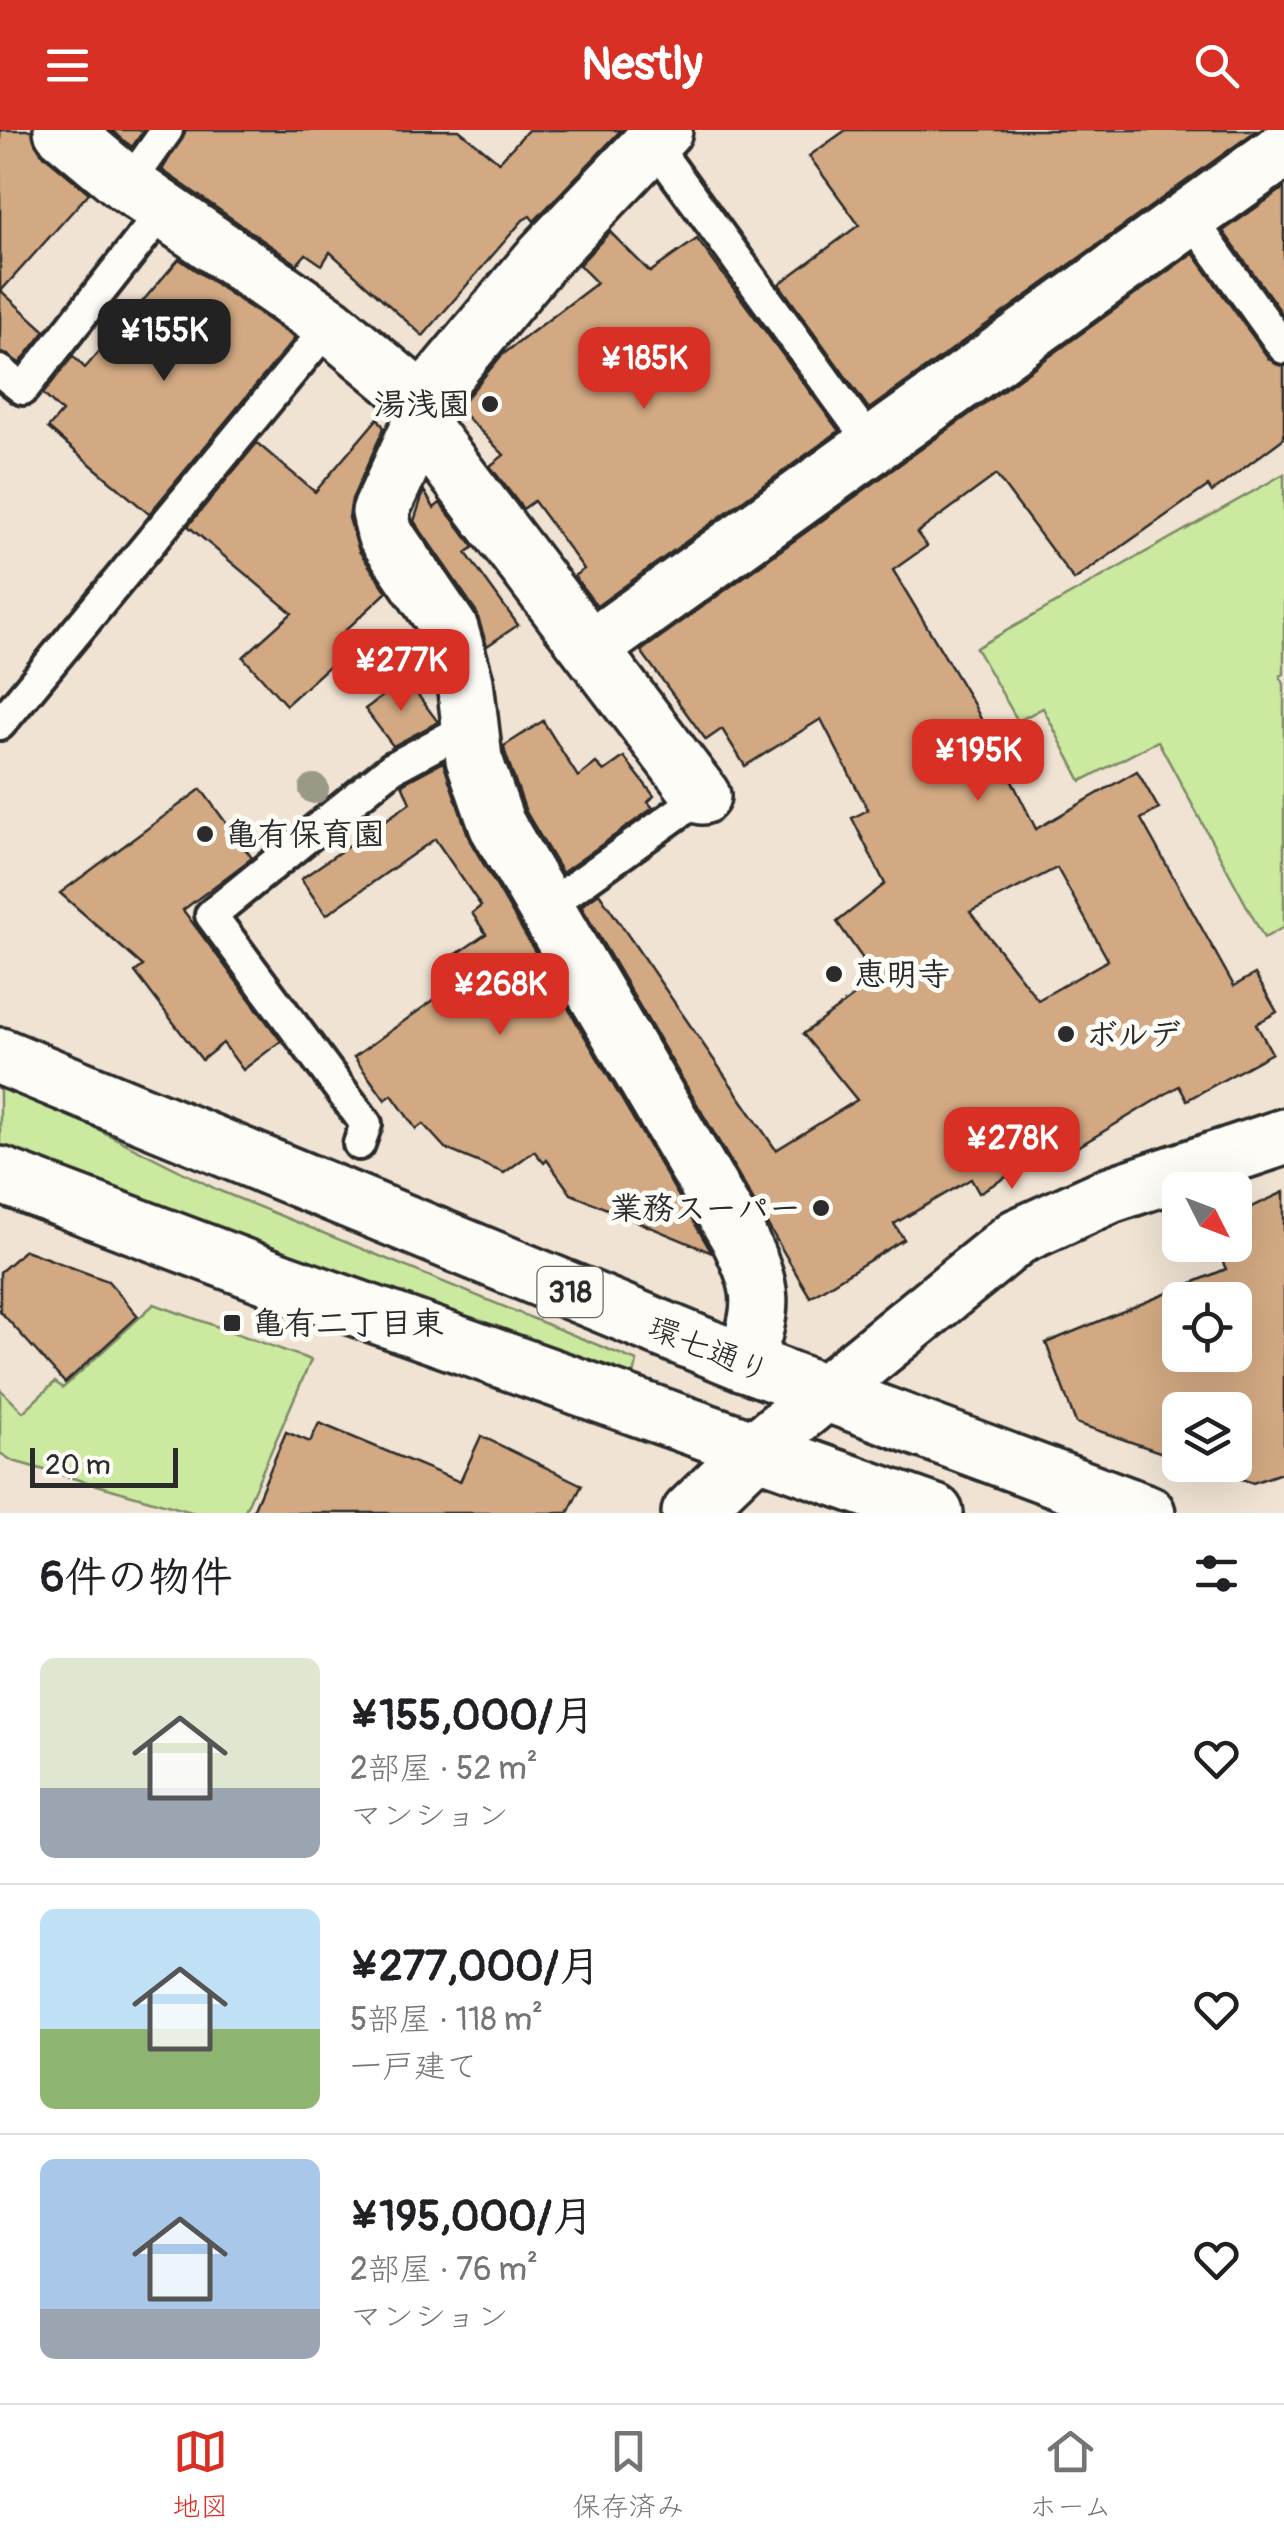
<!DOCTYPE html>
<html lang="ja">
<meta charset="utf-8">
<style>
body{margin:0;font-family:Pangolin,"Klee One",sans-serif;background:#f6f6f6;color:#202124;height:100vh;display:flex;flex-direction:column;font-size:38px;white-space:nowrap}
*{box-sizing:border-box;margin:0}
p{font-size:32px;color:#757577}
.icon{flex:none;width:55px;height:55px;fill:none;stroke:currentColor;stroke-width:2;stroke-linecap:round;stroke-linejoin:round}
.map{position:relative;height:1383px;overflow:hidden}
.side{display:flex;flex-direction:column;background:#fff;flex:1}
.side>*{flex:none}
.needle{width:65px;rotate:132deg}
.fabs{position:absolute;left:1162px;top:1042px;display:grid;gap:20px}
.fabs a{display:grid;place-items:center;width:90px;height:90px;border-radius:15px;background:#fff;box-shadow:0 10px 40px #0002;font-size:50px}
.scale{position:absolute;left:30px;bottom:25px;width:148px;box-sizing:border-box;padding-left:10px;border:5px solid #2b2b2b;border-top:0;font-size:28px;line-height:35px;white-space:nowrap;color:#2b2b2b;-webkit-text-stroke:8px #fdfcf7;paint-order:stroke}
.price{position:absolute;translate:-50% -85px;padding:0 22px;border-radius:20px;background:#d93025;color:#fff;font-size:32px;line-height:65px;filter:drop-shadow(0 2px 5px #0008)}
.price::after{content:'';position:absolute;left:50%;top:60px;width:30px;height:22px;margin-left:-15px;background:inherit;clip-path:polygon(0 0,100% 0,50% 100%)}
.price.selected{background:#222;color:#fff}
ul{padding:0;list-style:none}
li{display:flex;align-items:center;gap:30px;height:250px;padding:0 40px}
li+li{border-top:2px solid #e0e0e0}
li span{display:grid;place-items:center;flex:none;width:280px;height:200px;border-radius:15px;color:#555}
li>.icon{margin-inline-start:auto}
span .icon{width:120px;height:120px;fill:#fffc;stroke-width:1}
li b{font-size:42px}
h2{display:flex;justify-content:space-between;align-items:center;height:120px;padding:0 40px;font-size:42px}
header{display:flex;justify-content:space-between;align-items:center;height:130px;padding:0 40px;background:#d93025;color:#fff;font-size:45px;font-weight:700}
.dock{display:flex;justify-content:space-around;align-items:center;height:140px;border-top:2px solid #e0e0e0;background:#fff;font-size:28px;color:#757577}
.dock a{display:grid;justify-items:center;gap:5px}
.dock .selected{color:#d93025}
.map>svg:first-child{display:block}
.green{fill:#cce9a0;stroke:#7c8a66;stroke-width:2.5}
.building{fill:#d2a983;stroke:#2b2b2b;stroke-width:2.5;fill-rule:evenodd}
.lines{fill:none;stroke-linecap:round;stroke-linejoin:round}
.lane-casing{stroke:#2b2b2b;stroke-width:38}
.street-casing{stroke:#2b2b2b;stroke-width:62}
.secondary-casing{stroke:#2b2b2b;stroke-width:62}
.primary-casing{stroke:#2b2b2b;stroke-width:62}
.lane{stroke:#fdfcf7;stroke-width:30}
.street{stroke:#fdfcf7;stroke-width:55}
.secondary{stroke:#fdfcf7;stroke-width:55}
.primary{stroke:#fdfcf7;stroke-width:55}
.tree{fill:#9a9887}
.poi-dot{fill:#2b2b2b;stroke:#fdfcf7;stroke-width:4}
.labels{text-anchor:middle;stroke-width:10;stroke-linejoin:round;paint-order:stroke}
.shield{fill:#fdfcf7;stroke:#6a6a68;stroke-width:2.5}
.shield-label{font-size:30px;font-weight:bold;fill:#2b2b2b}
.poi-label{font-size:32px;font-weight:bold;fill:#2b2b2b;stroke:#fdfcf7;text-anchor:start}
.street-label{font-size:32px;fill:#2b2b2b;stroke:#fdfcf7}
</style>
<header><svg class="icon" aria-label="menu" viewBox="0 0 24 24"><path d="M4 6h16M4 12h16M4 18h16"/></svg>Nestly<svg class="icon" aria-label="search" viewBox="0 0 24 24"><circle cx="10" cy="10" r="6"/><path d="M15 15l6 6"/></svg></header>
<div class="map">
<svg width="1284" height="1383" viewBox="0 0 1284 1383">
<rect width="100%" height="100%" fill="#f0e3d4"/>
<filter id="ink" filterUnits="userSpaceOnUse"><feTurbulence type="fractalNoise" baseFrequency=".01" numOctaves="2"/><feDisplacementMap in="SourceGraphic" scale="20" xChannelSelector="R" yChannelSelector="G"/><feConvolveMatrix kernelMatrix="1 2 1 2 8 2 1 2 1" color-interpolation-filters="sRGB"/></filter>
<g filter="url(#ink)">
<g class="green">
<polygon points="1284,344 1284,544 1280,546 1284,554 1284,797 1264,808 1158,611 1081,651 1043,578 1018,591 976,518"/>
<polygon points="0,950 220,1061 637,1231 634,1246 322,1143 0,1016"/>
<polygon points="154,1174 311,1230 244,1383 195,1383 13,1331 0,1323 0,1259 23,1282 55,1252 63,1258"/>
</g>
<g class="building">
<polygon points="0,0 32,0 41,23 89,63 1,161 45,201 20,233 0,223"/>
<polygon points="111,0 144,0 132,17"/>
<polygon points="186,0 459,0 499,32 528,0 621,0 534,91 530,86 523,90 423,206 330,122 322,135 306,124 297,134 162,40"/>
<polygon points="846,0 1257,0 869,279 779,154 859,95 809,26"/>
<polygon points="1284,58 1284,186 1223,101"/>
<polygon points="610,102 650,142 697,109 839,301 597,476 574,446 584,439 534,371 523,379 490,336 504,325 458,278 502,225 597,153 579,135"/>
<path d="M 1193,123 L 1269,229 L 1284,236 L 1284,308 L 1212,362 L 1208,356 L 1074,450 L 996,345 L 917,403 L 927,416 L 893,440 L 973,573 L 1036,699 L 1137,641 L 1159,679 L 1141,689 L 1234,856 L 1255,844 L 1277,882 L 1256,894 L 1272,923 L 1187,970 L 1179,956 L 1051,1033 L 1045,1024 L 979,1063 L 971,1049 L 894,1094 L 904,1109 L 810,1167 L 581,776 L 599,763 L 776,1020 L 857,970 L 803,904 L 877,849 L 837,792 L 885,754 L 852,688 L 868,680 L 821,589 L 745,636 L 722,599 L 706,610 L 641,521 ZM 1057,738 L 1108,830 L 1038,870 L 970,782 Z"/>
<polygon points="179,129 295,208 149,384 48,298 62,282 43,264 73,226 85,238"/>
<polygon points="378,288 384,298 352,369 349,388 359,421 387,462 336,509 347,520 286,575 243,527 292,483 188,396 257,313 315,362"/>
<polygon points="424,361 434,378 440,373 474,417 466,423 518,495 487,516 476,481 414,391"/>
<polygon points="406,549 438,592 393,616 365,579"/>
<polygon points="543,591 578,647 596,633 604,641 624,627 654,666 648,672 653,678 562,743 526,682 505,622 504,616"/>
<polygon points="443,632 470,711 712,1123 571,1064 547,1030 544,1033 534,1021 504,1043 446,1019 423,994 416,999 392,965 385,970 354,927 453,856 439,836 486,804 472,783 481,776 435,709 326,785 301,749 410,673 402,654"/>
<polygon points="201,659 252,728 183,780 281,911 243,940 223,913 202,930 135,842 143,836 60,763"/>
<path d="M 1284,1062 L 1284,1342 L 1253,1353 L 1199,1335 L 1235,1335 L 1235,1280 L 1180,1280 L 1180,1329 L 1076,1293 L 1046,1213 L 1226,1139 L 1215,1115 L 1235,1115 L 1235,1085 ZM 1180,1170 L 1235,1170 L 1235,1225 L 1180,1225 Z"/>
<polygon points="25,1120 108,1151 138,1186 65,1253 0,1181 0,1142"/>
<polygon points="319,1293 460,1352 481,1306 582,1355 568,1383 252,1383 286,1302 310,1312"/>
</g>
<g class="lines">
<g class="lane-casing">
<g id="lane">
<polyline points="652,12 872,315"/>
<polyline points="128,55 167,0"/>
<polyline points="1190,87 1284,218"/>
<polyline points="0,241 23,259 164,80"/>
<polyline points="0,594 330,195"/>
<polyline points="544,779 702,666"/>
<polyline points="359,1014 366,994 211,785 392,638 448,608 471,605"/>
</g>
</g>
<g class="street-casing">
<g id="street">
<polyline points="62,0 128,55 330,195 422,272 420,295 702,666"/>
<polyline points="422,272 543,127 664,0"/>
<path d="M 420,295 L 380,382 L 385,404 L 450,499 L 465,552 L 474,629 L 497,695 L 738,1106 C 765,1163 764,1173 745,1233"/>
<polyline points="593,517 1284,19"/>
</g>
</g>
<g class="secondary-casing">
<polyline id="secondary" points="690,1383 756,1319 1017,1107 1110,1065 1284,1007"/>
</g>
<g class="primary-casing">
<g id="primary">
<polyline points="0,926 745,1233 1147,1383"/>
<polyline points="0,1045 283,1152 935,1383"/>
</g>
</g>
<use href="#lane" class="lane"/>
<use href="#street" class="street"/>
<use href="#secondary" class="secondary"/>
<use href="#primary" class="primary"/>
</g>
<circle class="tree" cx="314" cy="659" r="15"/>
</g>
<g class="poi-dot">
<circle cx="490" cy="274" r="10"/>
<circle cx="205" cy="704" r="10"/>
<circle cx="834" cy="844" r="10"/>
<circle cx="1066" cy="904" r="10"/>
<circle cx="821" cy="1078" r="10"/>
<rect x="222" y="1183" width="20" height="20" rx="5"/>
</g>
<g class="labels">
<rect class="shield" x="537.5" y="1137" width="65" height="50" rx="8"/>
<g class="shield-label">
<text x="570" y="1172">318</text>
</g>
<g class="poi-label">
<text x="470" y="285" text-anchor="end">湯浅園</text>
<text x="225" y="715">亀有保育園</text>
<text x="854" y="855">恵明寺</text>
<text x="1086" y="915">ボルデ</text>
<text x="801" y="1089" text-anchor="end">業務スーパー</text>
<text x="252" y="1204">亀有二丁目東</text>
</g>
<g class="street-label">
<text transform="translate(709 1219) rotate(22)" y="11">環七通り</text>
</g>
</g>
</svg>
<div class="fabs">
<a><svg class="needle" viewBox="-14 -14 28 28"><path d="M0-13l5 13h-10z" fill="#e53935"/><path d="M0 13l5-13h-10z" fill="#757577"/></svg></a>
<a><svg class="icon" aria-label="locate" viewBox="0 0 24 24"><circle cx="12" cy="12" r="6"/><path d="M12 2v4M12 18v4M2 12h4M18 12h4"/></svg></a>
<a><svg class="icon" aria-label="layers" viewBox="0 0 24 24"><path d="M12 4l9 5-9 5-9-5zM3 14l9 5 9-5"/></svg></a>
</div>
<div class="scale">20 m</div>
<b class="price selected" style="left:164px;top:254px">¥155K</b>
<b class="price" style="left:644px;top:282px">¥185K</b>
<b class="price" style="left:401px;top:584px">¥277K</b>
<b class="price" style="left:978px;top:674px">¥195K</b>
<b class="price" style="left:500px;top:908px">¥268K</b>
<b class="price" style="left:1012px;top:1062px">¥278K</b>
</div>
<section class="side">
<h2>6件の物件<svg class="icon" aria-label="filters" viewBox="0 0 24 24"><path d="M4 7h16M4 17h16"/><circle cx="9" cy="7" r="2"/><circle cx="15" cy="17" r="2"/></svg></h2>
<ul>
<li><span style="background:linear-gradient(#dfe7d0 65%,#9aa5b1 0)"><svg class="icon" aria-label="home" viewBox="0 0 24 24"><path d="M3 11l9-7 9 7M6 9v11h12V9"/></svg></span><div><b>¥155,000/月</b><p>2部屋 · 52 m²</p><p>マンション</p></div><svg class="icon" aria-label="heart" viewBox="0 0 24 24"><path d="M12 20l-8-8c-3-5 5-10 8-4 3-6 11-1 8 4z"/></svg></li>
<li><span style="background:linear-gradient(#bfe0f5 60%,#8fb573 0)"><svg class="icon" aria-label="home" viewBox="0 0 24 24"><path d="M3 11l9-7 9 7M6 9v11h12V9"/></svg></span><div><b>¥277,000/月</b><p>5部屋 · 118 m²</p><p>一戸建て</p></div><svg class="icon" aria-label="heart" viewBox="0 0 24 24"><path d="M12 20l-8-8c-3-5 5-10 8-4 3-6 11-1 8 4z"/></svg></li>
<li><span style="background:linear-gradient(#a9c7e8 75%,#9aa5b1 0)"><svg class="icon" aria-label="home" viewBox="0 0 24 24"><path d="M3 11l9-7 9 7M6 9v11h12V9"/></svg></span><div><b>¥195,000/月</b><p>2部屋 · 76 m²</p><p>マンション</p></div><svg class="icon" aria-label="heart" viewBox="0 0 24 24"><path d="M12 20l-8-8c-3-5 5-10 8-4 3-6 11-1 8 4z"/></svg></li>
</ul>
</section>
<nav class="dock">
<a class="selected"><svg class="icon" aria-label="map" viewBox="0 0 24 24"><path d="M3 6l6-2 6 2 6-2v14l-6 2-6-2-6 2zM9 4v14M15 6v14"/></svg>地図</a>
<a><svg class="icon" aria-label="saved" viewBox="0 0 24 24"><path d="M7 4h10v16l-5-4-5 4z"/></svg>保存済み</a>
<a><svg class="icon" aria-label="home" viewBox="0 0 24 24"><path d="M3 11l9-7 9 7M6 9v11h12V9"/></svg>ホーム</a>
</nav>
